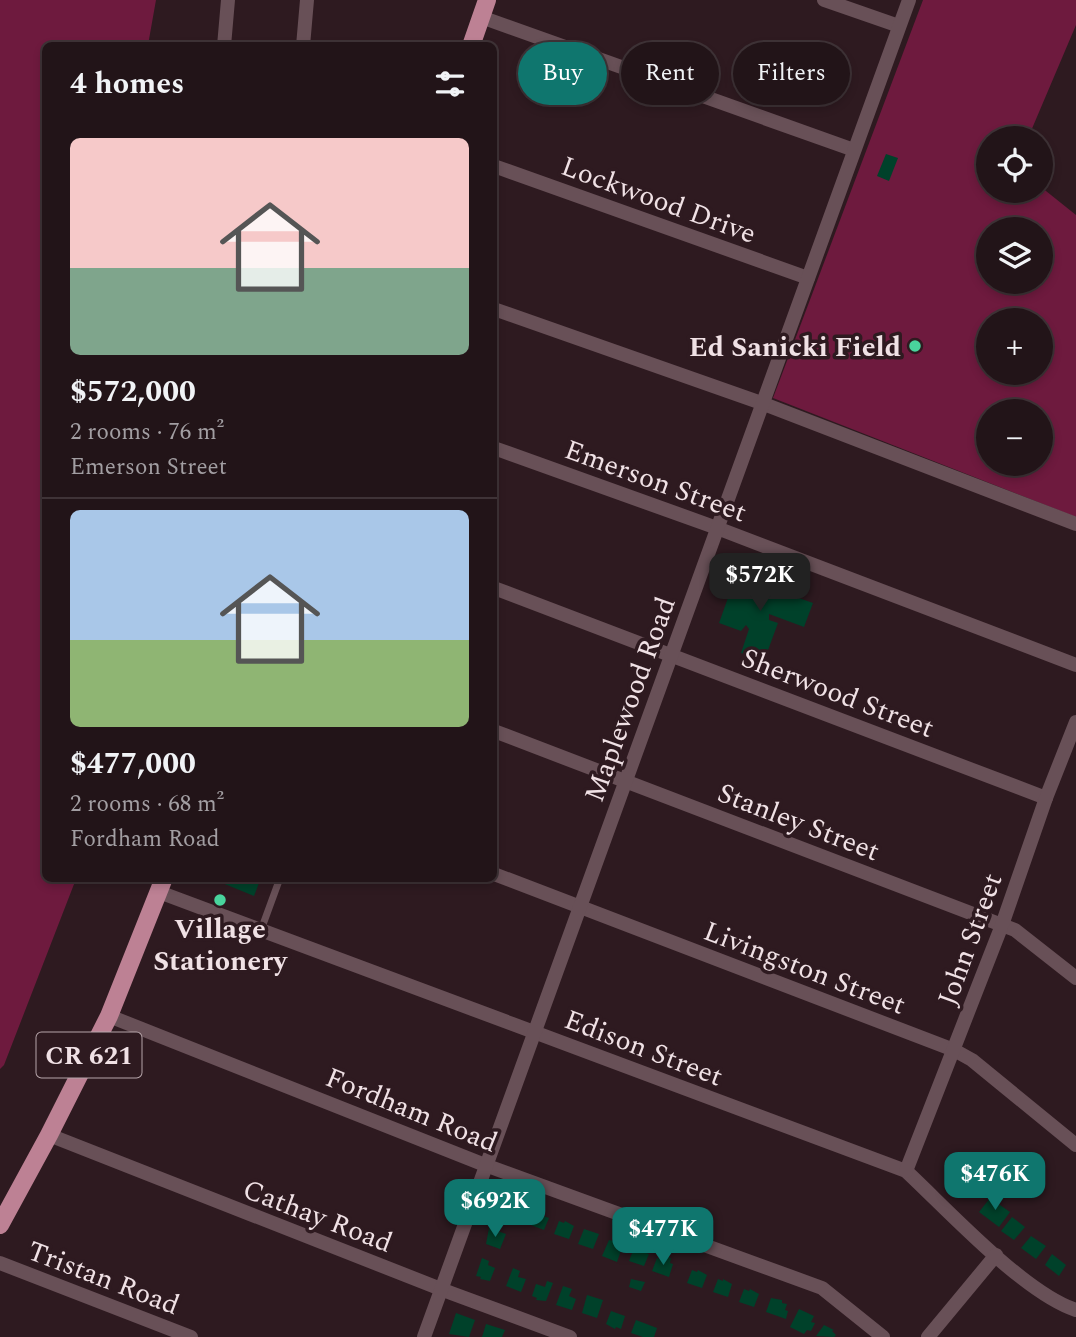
<!DOCTYPE html>
<meta charset="utf-8">
<style>
body{margin:0;font-family:Spectral,serif;background:#2e2125;color:#f1f3f6;height:100vh;display:flex;flex-direction:column;font-size:26px;white-space:nowrap}
*{box-sizing:border-box;margin:0}
p{font-size:23px;color:#a29ea2}
.icon{flex:none;width:38px;height:38px;fill:none;stroke:currentColor;stroke-width:2;stroke-linecap:round;stroke-linejoin:round}
.map{position:relative;flex:1;overflow:hidden}
.drawer{position:absolute;left:42px;top:42px;width:455px;height:840px;display:flex;flex-direction:column;background:#221418;border-radius:10px;box-shadow:0 4px 10px #0003,0 0 0 2px #3f3337}
.drawer>*{flex:none}
.banner{position:absolute;left:518px;top:42px;width:452px;height:63px;display:flex;gap:14px}
.buttons{position:absolute;left:976px;top:126px;display:grid;gap:14px}
.buttons a{display:grid;place-items:center;width:77px;height:77px;border-radius:50%;background:#221418;box-shadow:0 4px 10px #0003,0 0 0 2px #3f3337;font-size:35px}
.price{position:absolute;translate:-50% -60px;padding:0 16px;border-radius:14px;background:#0f766e;color:#fff;font-size:23px;line-height:46px;filter:drop-shadow(0 2px 4px #0008)}
.price::after{content:'';position:absolute;left:50%;top:42px;width:21px;height:16px;margin-left:-10px;background:inherit;clip-path:polygon(0 0,100% 0,50% 100%)}
.price.active{background:#222;color:#fff}
ul{padding:0;list-style:none}
li{display:grid;align-content:center;gap:14px;height:371px;padding:0 28px}
li+li{border-top:2px solid #3f3337}
li span{display:grid;place-items:center;height:217px;border-radius:10px;color:#555}
li>.icon{margin-inline-start:auto}
span .icon{width:126px;height:126px;fill:#fffc;stroke-width:1}
li b{font-size:30px}
h2{display:flex;justify-content:space-between;align-items:center;height:84px;padding:0 28px;font-size:30px}
.pill{padding:0 24px;border-radius:32px;background:#221418;box-shadow:0 4px 10px #0003,0 0 0 2px #3f3337;font-size:24px;line-height:63px}
.pill.active{background:#0f766e;color:#fff}
.map>svg:first-child{display:block}
.green{fill:#6e1a3e;fill-rule:evenodd}
.building{fill:#00412a}
.lines{fill:none;stroke-linecap:round;stroke-linejoin:round}
.service{stroke:#685057;stroke-width:7}
.minor{stroke:#685057;stroke-width:14}
.primary{stroke:#bd8194;stroke-width:18}
.poi-dot{fill:#49d49d;stroke:#2e1a20;stroke-width:2.5}
.labels{text-anchor:middle;stroke-width:7;stroke-linejoin:round;paint-order:stroke}
.shield{fill:#2e1a20;stroke:#b6a5aa;stroke-width:2}
.shield-label{font-size:26px;font-weight:bold;fill:#f0e1e5}
.street-label{font-size:28px;fill:#f0e1e5;stroke:#2e1a20}
.poi-label{font-size:28px;font-weight:bold;fill:#f0e1e5;stroke:#2e1a20;text-anchor:end}
</style>
<div class="map">
<svg width="1076" height="1337" viewBox="0 0 1076 1337">
<rect width="100%" height="100%" fill="#2e1a20"/>
<g class="green">
<polygon points="0,0 156,0 148,45 46,46 46,878 76,879 4,1065 0,1069"/>
<path d="M 923,0 L 1076,0 L 1076,25 L 1028,138 L 989,138 L 989,191 L 1041,191 L 1041,187 L 1076,215 L 1076,517 L 773,398 ZM 989,229 L 1041,229 L 1041,282 L 989,282 ZM 989,320 L 1041,320 L 1041,373 L 989,373 ZM 989,411 L 1041,411 L 1041,464 L 989,464 Z"/>
</g>
<g class="building">
<polygon points="886,154 898,158 889,181 877,176"/>
<polygon points="737,576 813,603 804,627 769,614 769,620 778,623 764,661 741,653 749,629 746,625 741,631 719,623 729,595 722,593 727,578 736,580"/>
<polygon points="210,878 261,878 254,896"/>
<polygon points="990,1198 1010,1212 999,1227 979,1212"/>
<polygon points="503,1201 522,1210 518,1220 493,1211 495,1204 501,1206"/>
<polygon points="532,1212 549,1218 544,1230 528,1224"/>
<polygon points="1012,1217 1025,1227 1014,1240 1001,1231"/>
<polygon points="559,1221 564,1223 565,1221 574,1226 569,1239 554,1234"/>
<polygon points="489,1228 506,1234 500,1249 486,1244"/>
<polygon points="584,1229 599,1234 593,1249 578,1244"/>
<polygon points="1031,1236 1046,1246 1036,1259 1021,1248"/>
<polygon points="609,1240 614,1241 614,1240 623,1245 617,1262 602,1256"/>
<polygon points="634,1248 644,1250 644,1252 649,1254 644,1266 629,1261"/>
<polygon points="1052,1254 1066,1265 1059,1276 1045,1265"/>
<polygon points="665,1256 671,1258 670,1263 673,1264 669,1277 652,1271 657,1258 663,1260"/>
<polygon points="482,1258 489,1261 488,1265 495,1268 490,1281 480,1279 481,1277 476,1276"/>
<polygon points="513,1268 520,1271 518,1277 526,1279 521,1292 506,1286"/>
<polygon points="692,1270 697,1272 698,1270 707,1275 702,1288 687,1283"/>
<polygon points="631,1279 645,1282 641,1291 629,1287"/>
<polygon points="718,1279 723,1281 723,1279 732,1284 728,1297 713,1292"/>
<polygon points="547,1281 553,1283 546,1301 536,1300 537,1298 532,1296 536,1284 545,1287"/>
<polygon points="563,1286 572,1289 569,1296 576,1299 572,1310 556,1305"/>
<polygon points="744,1289 749,1291 750,1289 759,1294 754,1307 739,1302"/>
<polygon points="587,1295 603,1300 597,1318 582,1313"/>
<polygon points="771,1298 782,1300 782,1303 787,1304 785,1310 788,1311 786,1319 766,1312"/>
<polygon points="799,1309 814,1316 811,1322 815,1323 811,1331 807,1330 804,1334 790,1327"/>
<polygon points="611,1311 625,1316 621,1329 616,1327 615,1329 606,1324"/>
<polygon points="456,1313 475,1320 469,1337 449,1334"/>
<polygon points="636,1320 657,1328 654,1337 643,1337 631,1333"/>
<polygon points="486,1324 505,1330 502,1337 482,1337"/>
<polygon points="824,1325 834,1330 832,1331 836,1335 834,1337 816,1336"/>
</g>
<g class="lines">
<polyline class="service" points="261,930 280,878"/>
<g class="minor">
<polyline points="824,0 899,26"/>
<polyline points="481,17 854,150"/>
<polyline points="224,46 228,0"/>
<polyline points="303,46 307,0"/>
<polyline points="494,166 808,278"/>
<polyline points="494,309 764,404 1076,524"/>
<polyline points="494,448 717,528 1076,665"/>
<polyline points="494,588 1046,798"/>
<polyline points="494,731 1015,930 1076,978"/>
<polyline points="494,874 954,1050 972,1060 1076,1145"/>
<path d="M 159,892 L 906,1171 C 948,1210 1024,1293 1076,1310"/>
<polyline points="109,1016 485,1165 822,1288 883,1337"/>
<polyline points="49,1135 451,1293 570,1337"/>
<polyline points="906,1171 1002,925 1046,798 1076,722"/>
<polyline points="0,1263 191,1337"/>
<polyline points="424,1337 909,0"/>
<polyline points="928,1337 996,1255"/>
</g>
<g class="primary">
<polyline points="471,46 487,0"/>
<polyline points="0,1225 49,1135 109,1016 164,878"/>
</g>
</g>
<g class="poi-dot">
<circle cx="915" cy="346" r="7"/>
<circle cx="220" cy="900" r="7"/>
</g>
<g class="labels">
<rect class="shield" x="36.5" y="1032.5" width="105" height="45" rx="5"/>
<g class="shield-label">
<text x="89" y="1064">CR 621</text>
</g>
<g class="street-label">
<text transform="translate(659 199) rotate(20)" y="10">Lockwood Drive</text>
<text transform="translate(656 480) rotate(20)" y="10">Emerson Street</text>
<text transform="translate(838 692) rotate(21)" y="10">Sherwood Street</text>
<text transform="translate(629 699) rotate(-70)" y="10">Maplewood Road</text>
<text transform="translate(799 821) rotate(21)" y="10">Stanley Street</text>
<text transform="translate(969 939) rotate(-70)" y="10">John Street</text>
<text transform="translate(805 967) rotate(21)" y="10">Livingston Street</text>
<text transform="translate(644 1047) rotate(21)" y="10">Edison Street</text>
<text transform="translate(412 1109) rotate(22)" y="10">Fordham Road</text>
<text transform="translate(318 1215) rotate(21)" y="10">Cathay Road</text>
<text transform="translate(104 1277) rotate(21)" y="10">Tristan Road</text>
</g>
<g class="poi-label">
<text x="901" y="356">Ed Sanicki Field</text>
<text x="220" y="938" text-anchor="middle">Village<tspan x="220" dy="32">Stationery</tspan></text>
</g>
</g>
</svg>
<div class="buttons">
<a><svg class="icon" aria-label="locate" viewBox="0 0 24 24"><circle cx="12" cy="12" r="6"/><path d="M12 2v4M12 18v4M2 12h4M18 12h4"/></svg></a>
<a><svg class="icon" aria-label="layers" viewBox="0 0 24 24"><path d="M12 4l9 5-9 5-9-5zM3 14l9 5 9-5"/></svg></a>
<a>+</a>
<a>−</a>
</div>
<b class="price active" style="left:760px;top:613px">$572K</b>
<b class="price" style="left:995px;top:1212px">$476K</b>
<b class="price" style="left:495px;top:1239px">$692K</b>
<b class="price" style="left:663px;top:1267px">$477K</b>
<div class="banner">
<a class="pill active">Buy</a>
<a class="pill">Rent</a>
<a class="pill">Filters</a>
</div>
<section class="drawer">
<h2>4 homes<svg class="icon" aria-label="filters" viewBox="0 0 24 24"><path d="M4 7h16M4 17h16"/><circle cx="9" cy="7" r="2"/><circle cx="15" cy="17" r="2"/></svg></h2>
<ul>
<li><span style="background:linear-gradient(#f6c9c9 60%,#7fa58c 0)"><svg class="icon" aria-label="home" viewBox="0 0 24 24"><path d="M3 11l9-7 9 7M6 9v11h12V9"/></svg></span><div><b>$572,000</b><p>2 rooms · 76 m²</p><p>Emerson Street</p></div></li>
<li><span style="background:linear-gradient(#a9c7e8 60%,#8fb573 0)"><svg class="icon" aria-label="home" viewBox="0 0 24 24"><path d="M3 11l9-7 9 7M6 9v11h12V9"/></svg></span><div><b>$477,000</b><p>2 rooms · 68 m²</p><p>Fordham Road</p></div></li>
</ul>
</section>
</div>
